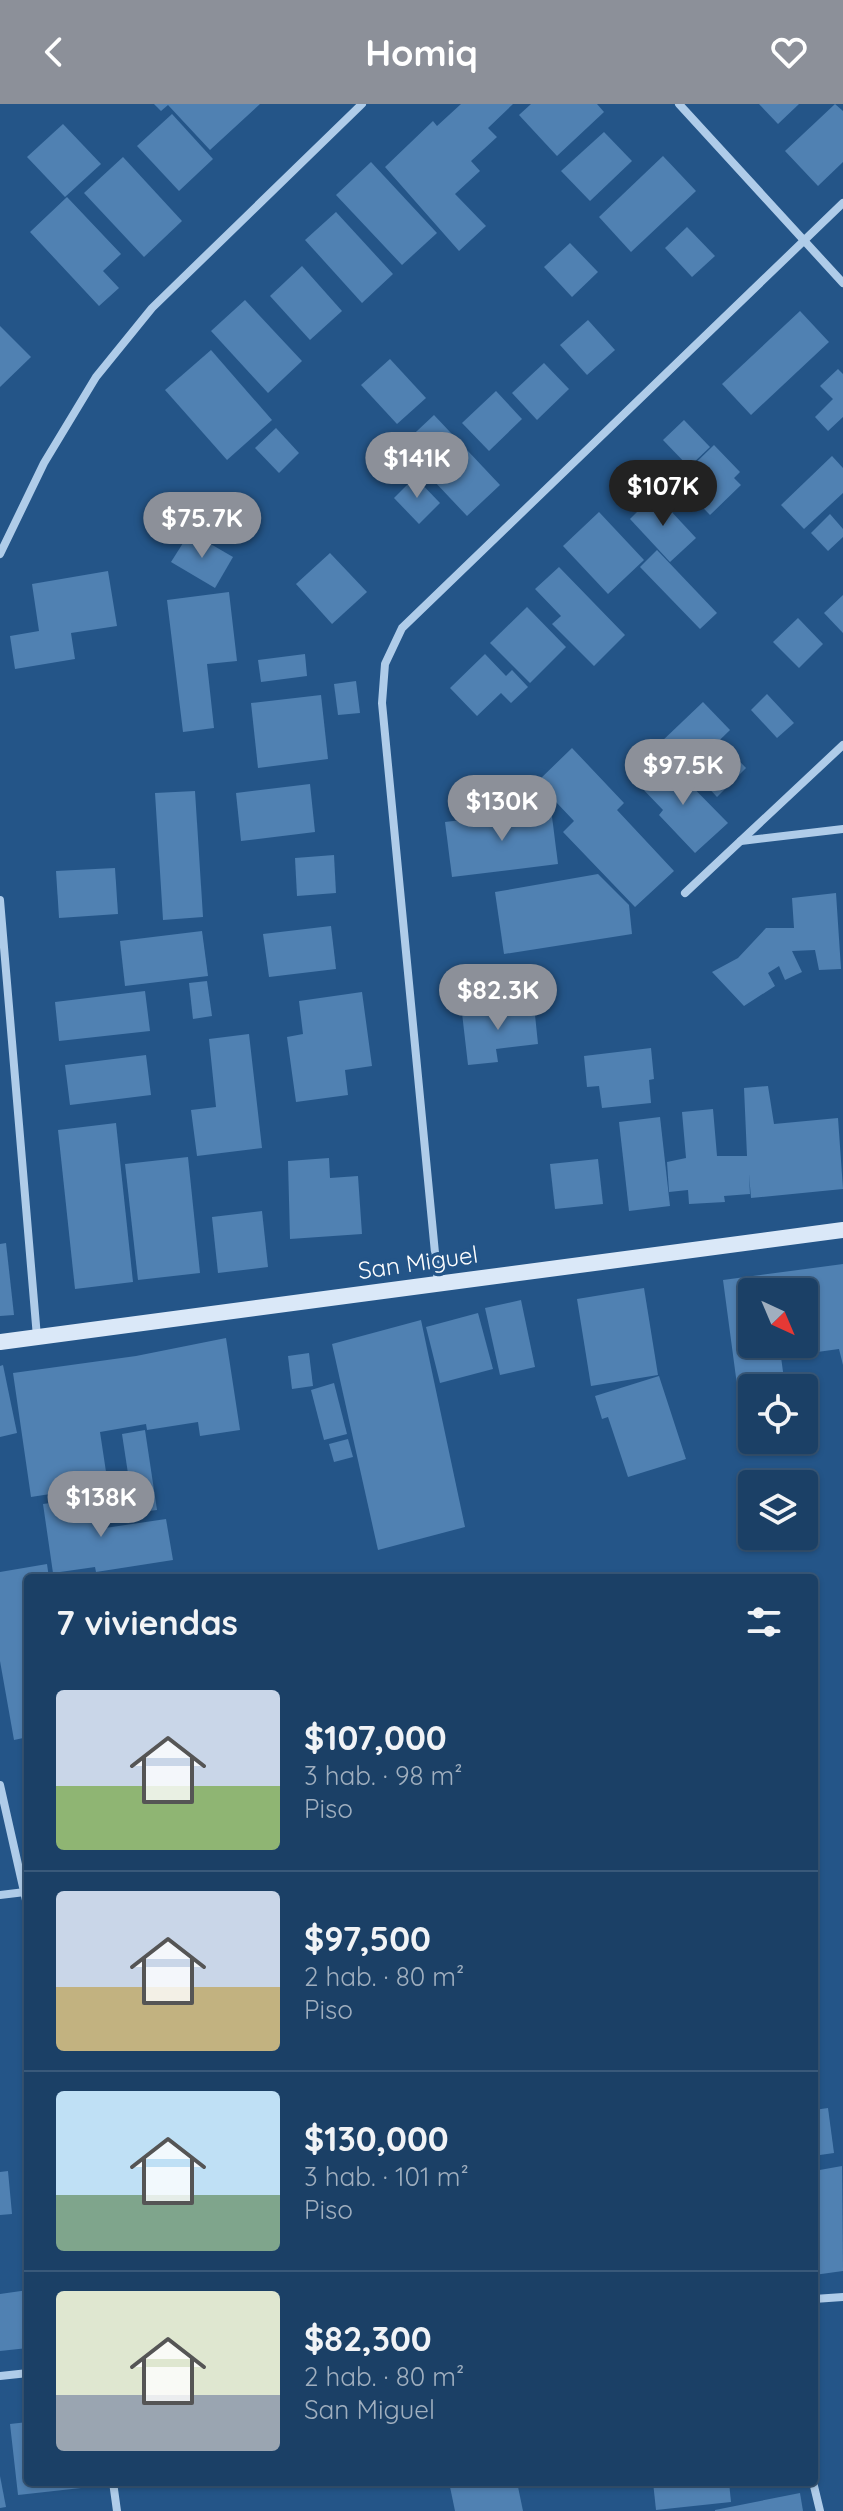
<!DOCTYPE html>
<html lang="es">
<meta charset="utf-8">
<style>
body{margin:0;font-family:Quicksand,sans-serif;background:#284b6f;color:#f1f3f6;height:100vh;display:flex;flex-direction:column;font-size:30px;white-space:nowrap}
*{box-sizing:border-box;margin:0}
p{font-size:26px;color:#a0afbf}
.icon{flex:none;width:44px;height:44px;fill:none;stroke:currentColor;stroke-width:2;stroke-linecap:round;stroke-linejoin:round}
.map{position:relative;flex:1;overflow:hidden}
.details{position:absolute;left:24px;top:1470px;width:794px;height:912px;display:flex;flex-direction:column;background:#1b4066;border-radius:8px;box-shadow:0 2px 6px #0004,0 0 0 2px #39597a}
.details>*{flex:none}
.needle{width:52px;rotate:136deg}
.tools{position:absolute;left:738px;top:1174px;display:grid;gap:16px}
.tools a{display:grid;place-items:center;width:80px;height:80px;border-radius:8px;background:#1b4066;box-shadow:0 2px 6px #0004,0 0 0 2px #39597a;font-size:40px}
.price{position:absolute;translate:-50% -68px;padding:0 18px;border-radius:28px;background:#8c9099;color:#fff;font-size:26px;line-height:52px;filter:drop-shadow(0 2px 4px #0008)}
.price::after{content:'';position:absolute;left:50%;top:48px;width:24px;height:18px;margin-left:-12px;background:inherit;clip-path:polygon(0 0,100% 0,50% 100%)}
.price.active{background:#222;color:#fff}
ul{padding:0;list-style:none}
li{display:flex;align-items:center;gap:24px;height:200px;padding:0 32px}
li+li{border-top:2px solid #39597a}
li span{display:grid;place-items:center;flex:none;width:224px;height:160px;border-radius:8px;color:#555}
li>.icon{margin-inline-start:auto}
span .icon{width:96px;height:96px;fill:#fffc;stroke-width:1}
li b{font-size:34px}
h2{display:flex;justify-content:space-between;align-items:center;height:96px;padding:0 32px;font-size:34px}
header{display:flex;justify-content:space-between;align-items:center;height:104px;padding:0 32px;background:#8c9099;color:#fff;font-size:36px;font-weight:700}
.map>svg:first-child{display:block}
.building{fill:#5081b2;fill-rule:evenodd}
.lines{fill:none;stroke-linecap:round;stroke-linejoin:round}
.street{stroke:#afcce9;stroke-width:8}
.secondary{stroke:#dae8f8;stroke-width:16}
.labels{text-anchor:middle;stroke-width:7;stroke-linejoin:round;paint-order:stroke}
.street-label{font-size:24px;fill:#fff;stroke:#245588}
</style>
<header><svg class="icon" aria-label="back" viewBox="0 0 24 24"><path d="M15 5l-7 7 7 7"/></svg>Homiq<svg class="icon" aria-label="heart" viewBox="0 0 24 24"><path d="M12 20l-8-8c-3-5 5-10 8-4 3-6 11-1 8 4z"/></svg></header>
<div class="map">
<svg width="843" height="2407" viewBox="0 0 843 2407">
<rect width="100%" height="100%" fill="#245588"/>
<g class="building">
<polygon points="154,0 260,0 210,46 168,1 161,7"/>
<polygon points="461,0 513,0 488,24 497,33 471,57 480,67 455,90 486,122 459,147 385,63 433,17 437,22"/>
<polygon points="531,0 597,0 604,8 557,52 519,11"/>
<polygon points="759,0 799,0 778,20"/>
<polygon points="835,0 843,7 843,58 818,82 785,47"/>
<polygon points="172,10 213,55 179,87 137,42"/>
<polygon points="63,20 101,60 65,93 27,53"/>
<polygon points="604,28 632,57 590,97 561,67"/>
<polygon points="663,52 696,87 631,148 599,113"/>
<polygon points="123,53 182,117 144,153 84,89"/>
<polygon points="371,58 437,129 402,161 336,91"/>
<polygon points="67,93 121,150 103,167 119,184 99,202 30,128"/>
<polygon points="336,108 393,170 362,199 305,136"/>
<polygon points="687,123 715,152 692,173 665,144"/>
<polygon points="570,139 598,168 572,193 544,163"/>
<polygon points="302,162 342,207 310,236 270,192"/>
<polygon points="245,196 302,257 268,289 211,227"/>
<polygon points="800,207 829,238 751,311 722,280"/>
<polygon points="588,216 615,246 587,271 560,241"/>
<polygon points="0,222 31,253 0,283"/>
<polygon points="211,246 272,316 227,356 165,286"/>
<polygon points="390,255 426,294 397,320 361,281"/>
<polygon points="544,259 569,285 537,316 512,289"/>
<polygon points="838,265 843,270 843,313 828,327 815,313 833,295 820,282"/>
<polygon points="496,287 522,315 489,347 462,319"/>
<polygon points="434,311 500,381 467,412 401,342"/>
<polygon points="684,316 710,343 689,363 663,336"/>
<polygon points="276,324 299,349 279,369 255,344"/>
<polygon points="714,341 740,368 734,374 741,381 710,411 677,377"/>
<polygon points="832,352 843,364 843,389 804,425 781,401"/>
<polygon points="415,373 440,399 419,420 394,394"/>
<polygon points="655,390 696,434 670,458 630,415"/>
<polygon points="599,408 644,456 608,490 563,442"/>
<polygon points="830,410 843,425 843,433 828,447 811,429"/>
<polygon points="190,428 233,453 215,484 171,458"/>
<polygon points="657,446 717,509 700,525 640,463"/>
<polygon points="330,449 367,488 332,520 296,480"/>
<polygon points="559,463 625,531 594,562 552,520 561,512 535,485"/>
<polygon points="108,467 117,522 71,529 75,555 15,565 10,532 39,527 32,480"/>
<polygon points="229,488 237,557 207,560 214,624 183,628 167,496"/>
<polygon points="843,491 843,529 824,509"/>
<polygon points="527,503 566,543 530,579 490,539"/>
<polygon points="798,514 823,540 799,564 773,538"/>
<polygon points="305,550 307,572 261,578 258,556"/>
<polygon points="485,550 506,572 512,566 528,583 511,599 501,589 477,612 450,584"/>
<polygon points="356,577 360,609 338,611 334,580"/>
<polygon points="767,590 794,619 777,634 751,606"/>
<polygon points="321,591 328,655 258,664 251,599"/>
<polygon points="703,598 730,626 687,668 660,639"/>
<polygon points="721,638 746,664 717,693 692,666"/>
<polygon points="572,644 624,699 617,706 674,767 635,803 563,728 574,717 537,678"/>
<polygon points="666,656 728,719 695,749 659,711 663,706 639,681"/>
<polygon points="310,680 315,728 241,737 236,689"/>
<polygon points="195,687 203,813 163,816 155,689"/>
<polygon points="551,705 558,760 452,773 445,718"/>
<polygon points="334,751 336,789 297,792 295,754"/>
<polygon points="115,764 118,810 59,814 56,767"/>
<polygon points="598,770 629,801 632,830 504,850 495,788"/>
<polygon points="836,789 841,865 819,866 815,846 792,847 802,868 785,876 779,862 768,869 775,882 744,902 712,868 738,854 766,824 794,824 792,794"/>
<polygon points="331,822 336,865 269,873 263,830"/>
<polygon points="202,827 208,872 125,882 120,837"/>
<polygon points="207,877 212,912 193,915 189,879"/>
<polygon points="145,887 150,927 59,937 55,898"/>
<polygon points="362,888 372,962 345,966 348,991 296,998 287,933 303,930 299,897"/>
<polygon points="534,901 538,940 496,945 498,958 468,961 462,909"/>
<polygon points="249,930 262,1044 197,1052 191,1006 216,1003 209,935"/>
<polygon points="651,944 654,975 649,976 651,999 602,1004 599,982 587,983 584,952"/>
<polygon points="146,951 151,991 70,1001 65,961"/>
<polygon points="768,982 774,1020 838,1014 843,1085 751,1094 749,1070 750,1090 724,1092 725,1098 689,1100 688,1086 669,1088 667,1058 686,1054 682,1008 713,1005 717,1052 747,1052 744,984"/>
<polygon points="660,1013 670,1102 629,1107 619,1018"/>
<polygon points="116,1019 133,1178 75,1185 58,1026"/>
<polygon points="188,1053 200,1169 138,1176 125,1060"/>
<polygon points="329,1054 330,1074 358,1072 362,1130 290,1135 288,1057"/>
<polygon points="598,1055 603,1100 555,1105 550,1060"/>
<polygon points="262,1107 268,1163 218,1169 212,1113"/>
<polygon points="6,1139 14,1211 0,1212 0,1140"/>
<path d="M 843,1160 L 843,1261 L 839,1245 L 781,1253 L 784,1275 L 737,1281 L 723,1176 ZM 752,1188 L 804,1188 L 804,1240 L 752,1240 Z"/>
<polygon points="644,1184 658,1271 591,1282 577,1195"/>
<polygon points="521,1196 535,1263 500,1271 485,1204"/>
<polygon points="478,1209 493,1265 440,1279 426,1223"/>
<polygon points="421,1216 465,1423 378,1446 332,1240"/>
<polygon points="226,1234 240,1326 200,1332 198,1318 147,1326 146,1320 100,1328 108,1381 31,1393 13,1269 136,1252"/>
<polygon points="309,1249 313,1282 292,1285 288,1252"/>
<polygon points="3,1261 17,1329 0,1333 0,1262"/>
<polygon points="659,1272 686,1355 628,1373 608,1313 602,1315 595,1292"/>
<polygon points="334,1279 347,1330 324,1336 311,1286"/>
<polygon points="145,1326 157,1406 134,1409 122,1330"/>
<polygon points="348,1335 353,1353 334,1358 329,1340"/>
<polygon points="100,1392 105,1424 166,1415 173,1456 96,1468 95,1463 53,1469 43,1400"/>
<polygon points="47,1460 49,1474 28,1474 28,1633 14,1636 0,1557 0,1468"/>
<polygon points="828,2004 834,2049 820,2051 814,2006"/>
<polygon points="842,2062 843,2167 814,2171 814,2067"/>
<polygon points="8,2067 12,2110 0,2111 0,2068"/>
<polygon points="28,2186 28,2244 0,2247 0,2190"/>
<polygon points="28,2318 28,2378 81,2378 81,2384 18,2391 10,2320"/>
<polygon points="0,2372 6,2403 0,2404"/>
<polygon points="449,2378 517,2378 523,2407 455,2407"/>
<polygon points="653,2378 729,2378 731,2398 656,2406"/>
<polygon points="800,2389 803,2407 715,2407 715,2406"/>
</g>
<g class="lines">
<g class="street">
<polyline points="679,0 843,179"/>
<polyline points="0,450 44,359 96,273 152,204 362,0"/>
<polyline points="741,737 843,725"/>
<polyline points="685,789 843,641"/>
<polyline points="0,796 37,1233"/>
<polyline points="438,1180 382,599 385,560 402,524 843,99"/>
<polyline points="0,1681 28,1805"/>
<polyline points="0,1791 25,1788"/>
<polyline points="814,2195 843,2193"/>
<polyline points="0,2272 28,2269"/>
<polyline points="113,2378 117,2407"/>
<polyline points="813,2378 820,2407"/>
</g>
<polyline class="secondary" points="0,1238 843,1126"/>
</g>
<g class="labels">
<g class="street-label">
<text transform="translate(418 1159) rotate(-8)" y="8">San Miguel</text>
</g>
</g>
</svg>
<div class="tools">
<a><svg class="needle" viewBox="-14 -14 28 28"><path d="M0-13l5 13h-10z" fill="#e53935"/><path d="M0 13l5-13h-10z" fill="#a0afbf"/></svg></a>
<a><svg class="icon" aria-label="locate" viewBox="0 0 24 24"><circle cx="12" cy="12" r="6"/><path d="M12 2v4M12 18v4M2 12h4M18 12h4"/></svg></a>
<a><svg class="icon" aria-label="layers" viewBox="0 0 24 24"><path d="M12 4l9 5-9 5-9-5zM3 14l9 5 9-5"/></svg></a>
</div>
<b class="price" style="left:417px;top:396px">$141K</b>
<b class="price active" style="left:663px;top:424px">$107K</b>
<b class="price" style="left:202px;top:456px">$75.7K</b>
<b class="price" style="left:683px;top:703px">$97.5K</b>
<b class="price" style="left:502px;top:739px">$130K</b>
<b class="price" style="left:498px;top:928px">$82.3K</b>
<b class="price" style="left:101px;top:1435px">$138K</b>
<section class="details">
<h2>7 viviendas<svg class="icon" aria-label="filters" viewBox="0 0 24 24"><path d="M4 7h16M4 17h16"/><circle cx="9" cy="7" r="2"/><circle cx="15" cy="17" r="2"/></svg></h2>
<ul>
<li><span style="background:linear-gradient(#c9d6e8 60%,#8fb573 0)"><svg class="icon" aria-label="home" viewBox="0 0 24 24"><path d="M3 11l9-7 9 7M6 9v11h12V9"/></svg></span><div><b>$107,000</b><p>3 hab. · 98 m²</p><p>Piso</p></div></li>
<li><span style="background:linear-gradient(#c9d6e8 60%,#c2b280 0)"><svg class="icon" aria-label="home" viewBox="0 0 24 24"><path d="M3 11l9-7 9 7M6 9v11h12V9"/></svg></span><div><b>$97,500</b><p>2 hab. · 80 m²</p><p>Piso</p></div></li>
<li><span style="background:linear-gradient(#bfe0f5 65%,#7fa58c 0)"><svg class="icon" aria-label="home" viewBox="0 0 24 24"><path d="M3 11l9-7 9 7M6 9v11h12V9"/></svg></span><div><b>$130,000</b><p>3 hab. · 101 m²</p><p>Piso</p></div></li>
<li><span style="background:linear-gradient(#dfe7d0 65%,#9aa5b1 0)"><svg class="icon" aria-label="home" viewBox="0 0 24 24"><path d="M3 11l9-7 9 7M6 9v11h12V9"/></svg></span><div><b>$82,300</b><p>2 hab. · 80 m²</p><p>San Miguel</p></div></li>
</ul>
</section>
</div>
